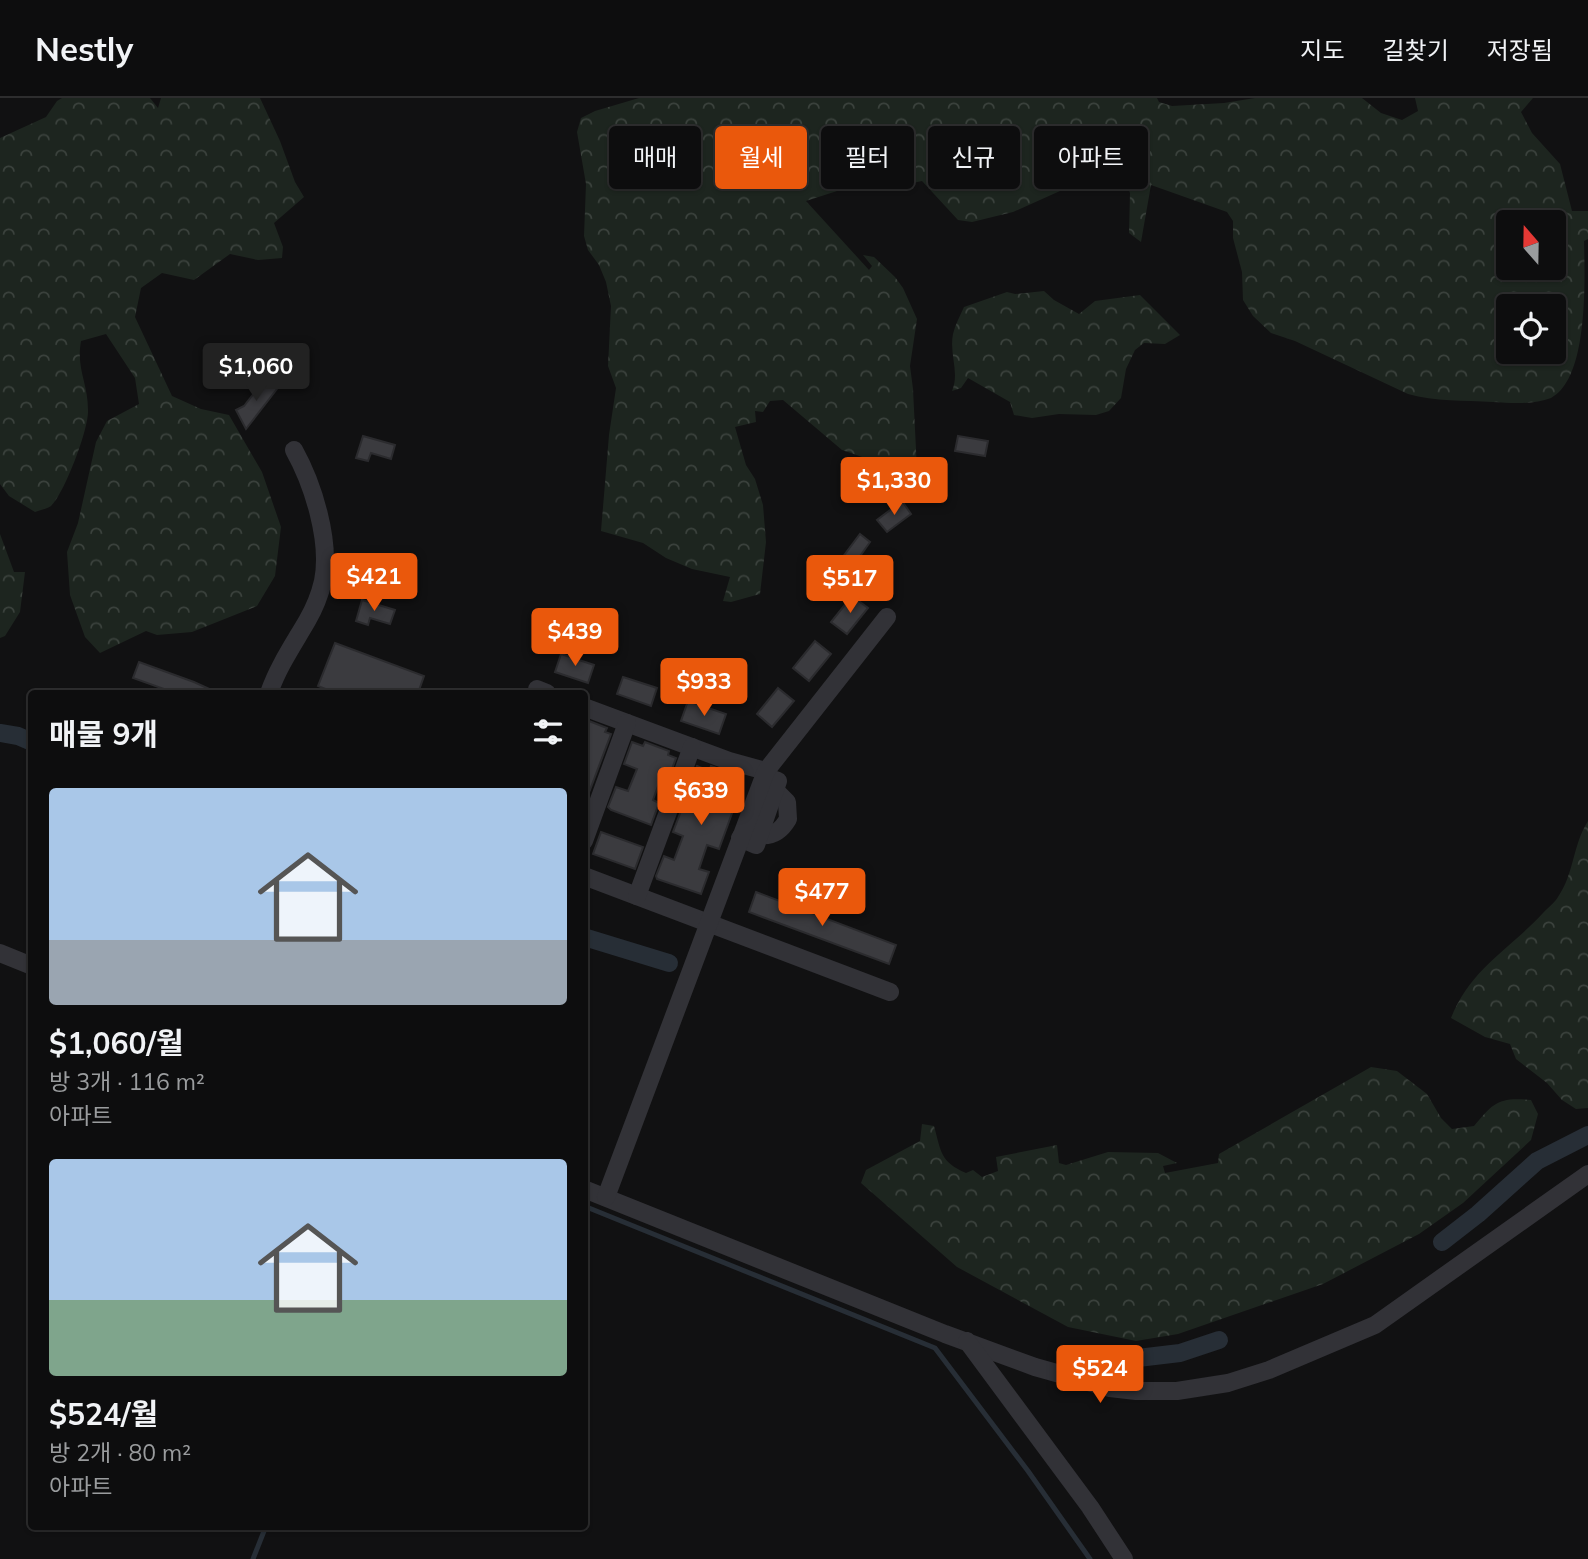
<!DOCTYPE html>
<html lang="ko">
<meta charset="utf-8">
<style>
body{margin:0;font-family:Mulish,"Noto Sans KR",sans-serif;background:#161617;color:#f1f3f6;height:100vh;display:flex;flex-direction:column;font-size:26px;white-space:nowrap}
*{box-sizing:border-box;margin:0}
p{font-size:23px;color:#9a9c9e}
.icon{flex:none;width:38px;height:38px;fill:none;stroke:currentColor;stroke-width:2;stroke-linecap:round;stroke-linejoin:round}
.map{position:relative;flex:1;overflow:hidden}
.details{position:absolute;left:28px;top:592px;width:560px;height:840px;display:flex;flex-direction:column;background:#0d0d0e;border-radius:7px;box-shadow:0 2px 5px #0004,0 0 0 2px #2d2d2e}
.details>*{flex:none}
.guide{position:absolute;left:609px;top:28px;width:665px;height:63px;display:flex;gap:14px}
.needle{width:46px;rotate:340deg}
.buttons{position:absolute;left:1496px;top:112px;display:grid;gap:14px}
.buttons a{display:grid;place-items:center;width:70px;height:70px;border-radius:7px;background:#0d0d0e;box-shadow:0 2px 5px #0004,0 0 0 2px #2d2d2e;font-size:35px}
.price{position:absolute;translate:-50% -60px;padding:0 16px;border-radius:7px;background:#ea580c;color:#fff;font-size:23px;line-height:46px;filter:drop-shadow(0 2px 4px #0008)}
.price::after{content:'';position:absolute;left:50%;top:42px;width:21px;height:16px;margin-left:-10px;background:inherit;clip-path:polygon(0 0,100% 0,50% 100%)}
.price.on{background:#222;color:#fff}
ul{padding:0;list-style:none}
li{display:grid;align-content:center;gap:14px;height:371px;padding:0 21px}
li span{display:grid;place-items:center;height:217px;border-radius:7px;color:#555}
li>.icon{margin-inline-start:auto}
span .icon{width:126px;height:126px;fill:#fffc;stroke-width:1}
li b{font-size:30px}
h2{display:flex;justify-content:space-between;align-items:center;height:84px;padding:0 21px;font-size:30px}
.tag{padding:0 24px;border-radius:7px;background:#0d0d0e;box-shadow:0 2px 5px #0004,0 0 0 2px #2d2d2e;font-size:24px;line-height:63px}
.tag.on{background:#ea580c;color:#fff}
header{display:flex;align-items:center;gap:42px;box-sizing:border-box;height:98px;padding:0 35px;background:#0d0d0e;border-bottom:2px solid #2d2d2e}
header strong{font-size:33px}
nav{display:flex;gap:38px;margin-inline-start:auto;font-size:24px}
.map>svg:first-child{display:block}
.forest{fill:url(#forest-crowns);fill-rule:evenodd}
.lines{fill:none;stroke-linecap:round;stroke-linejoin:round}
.stream{stroke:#272e36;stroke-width:5}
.canal{stroke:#272e36;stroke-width:18}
.building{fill:#3b3b3f;stroke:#2b2b2e;stroke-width:2}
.minor{stroke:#323237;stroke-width:18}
</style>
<header>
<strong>Nestly</strong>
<nav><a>지도</a><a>길찾기</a><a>저장됨</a></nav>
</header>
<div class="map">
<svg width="1588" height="1461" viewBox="0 0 1588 1461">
<defs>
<pattern id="forest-crowns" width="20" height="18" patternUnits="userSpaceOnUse" patternTransform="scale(1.75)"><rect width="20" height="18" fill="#1d251f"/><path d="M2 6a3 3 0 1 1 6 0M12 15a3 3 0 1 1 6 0" fill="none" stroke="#3b423d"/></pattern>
</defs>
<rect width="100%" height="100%" fill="#111112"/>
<g class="forest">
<path d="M 62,0 L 150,0 L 158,10 L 161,0 L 260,0 L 280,43 L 295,84 L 304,99 L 274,125 L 283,149 L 282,160 L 258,162 L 230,156 L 194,182 L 162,175 L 141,190 L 135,219 L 172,298 L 201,311 L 229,317 L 262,374 L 281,429 L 275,478 L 257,508 L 192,534 L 157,537 L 146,533 L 100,555 L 85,539 L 70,497 L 67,454 L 78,425 L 96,344 L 107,323 L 139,306 L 135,280 L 106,236 L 81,243 C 76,271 88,285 88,312 C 89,331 64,396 51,408 C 47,411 40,412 35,414 L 9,398 L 0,386 L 0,40 L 46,19 L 57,3 Z"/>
<path d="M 639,0 L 1157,0 L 1159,4 L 1172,8 L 1224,5 L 1255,0 L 1362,0 L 1381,15 L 1402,22 L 1418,13 L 1415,0 L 1533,0 L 1521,14 L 1532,35 L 1560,66 L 1572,113 L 1588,113 L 1588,141 L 1584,143 C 1585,186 1588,281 1551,300 C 1533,307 1511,305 1493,304 C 1465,302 1435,304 1408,296 L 1295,243 L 1271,235 L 1253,218 L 1243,202 L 1242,174 L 1233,140 L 1233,123 L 1227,114 L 1151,87 L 1141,144 L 1129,135 L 1130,95 L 1122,75 L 1078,93 L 1060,93 L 1013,114 L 972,124 L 958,122 L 922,83 L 903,87 L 893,75 L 806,103 L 869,172 L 872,168 L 863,157 L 874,159 L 895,179 L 903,190 L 917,221 L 910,268 L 913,291 L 918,392 L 871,362 L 842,352 L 783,302 L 770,303 L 763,314 L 755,313 L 756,324 L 735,329 L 746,367 L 755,381 L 763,407 L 766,444 L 760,496 L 731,504 L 723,503 L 730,479 L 692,471 L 666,460 L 643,445 L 601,433 L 609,337 L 616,290 L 608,268 L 611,208 L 606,184 L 599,167 L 588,152 L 584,138 L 586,86 L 577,34 L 581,20 L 595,13 ZM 1554,124 L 1554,170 L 1508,170 L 1508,124 ZM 1554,208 L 1554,254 L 1508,254 L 1508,208 Z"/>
<path d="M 1044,193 L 1054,202 L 1079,216 L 1095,203 L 1140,197 L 1180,237 L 1165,246 L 1144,245 L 1135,252 L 1126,271 L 1121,300 L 1109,313 L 1096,317 L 1059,316 L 1032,320 L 1014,317 L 1010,304 L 968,280 L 961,290 L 952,293 C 960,274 949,257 953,236 C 955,227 960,218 964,209 L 1007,194 L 1015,196 Z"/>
<polygon points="0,436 14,474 25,474 20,514 5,538 0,540"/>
<path d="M 1588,723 L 1588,1010 L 1576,1011 L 1562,1002 L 1547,985 L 1516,961 L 1510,946 L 1485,939 L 1451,920 C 1471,870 1509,852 1543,815 C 1548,810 1555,804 1558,799 C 1574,776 1573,746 1588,723 Z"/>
<path d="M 1371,969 L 1397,973 L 1427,996 L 1441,1020 L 1452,1031 L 1474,1028 C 1494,1004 1499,999 1531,1002 L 1538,1016 L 1531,1042 L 1463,1105 L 1419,1136 L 1323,1186 L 1178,1236 L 1136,1243 L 1068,1229 L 957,1169 L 861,1085 L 866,1072 L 920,1043 L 922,1026 L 934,1028 C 941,1053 940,1064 966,1075 L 973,1072 L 982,1079 L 998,1073 L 996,1059 L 1057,1047 L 1059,1065 L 1066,1067 L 1108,1054 L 1158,1055 L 1177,1065 L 1163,1068 L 1165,1075 L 1218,1065 L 1219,1056 Z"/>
</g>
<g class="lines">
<g class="stream">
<polyline points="584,1108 935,1250 1028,1373 1090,1461"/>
<polyline points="253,1461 266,1428"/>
</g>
<g class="canal">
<polyline points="0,635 18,638 32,644"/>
<polyline points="584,839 669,865"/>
<polyline points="1442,1144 1478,1116 1537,1063 1588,1037"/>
<polyline points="1121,1262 1180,1255 1219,1242"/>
</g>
</g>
<g class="building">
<polygon points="265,281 277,291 246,331 236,312 244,308"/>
<polygon points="363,338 395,347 391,361 371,355 368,363 356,360"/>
<polygon points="958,338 988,343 985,358 955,353"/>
<polygon points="902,403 911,416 887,434 877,422"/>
<polygon points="860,436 870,444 853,468 842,460"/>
<polygon points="852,498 868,510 847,536 831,524"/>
<polygon points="362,502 395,512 390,526 370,520 368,527 356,523"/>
<polygon points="815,543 831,556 809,583 793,570"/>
<polygon points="335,545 424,578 418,595 335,595 318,588"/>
<polygon points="561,556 594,567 588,585 555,574"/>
<polygon points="139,564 194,584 218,595 175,595 133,580"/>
<polygon points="623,579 657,590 651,608 617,596"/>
<polygon points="778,590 794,603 772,629 757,616"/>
<polygon points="688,603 726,616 719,636 681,623"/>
<polygon points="584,621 607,630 605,634 611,636 584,708"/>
<polygon points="632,644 643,648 645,644 669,653 668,657 676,660 668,682 661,680 653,702 659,705 651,727 611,712 608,709 616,689 628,693 637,671 624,666"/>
<polygon points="697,668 709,673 711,668 735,676 733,681 743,685 719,751 707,747 699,771 709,774 701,796 657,781 656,778 664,758 674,762 683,738 673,734 681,713 683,713"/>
<polygon points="601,734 643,749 635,771 593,756"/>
<polygon points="756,794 896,847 889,866 749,814"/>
</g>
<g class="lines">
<g class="minor">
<polyline points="537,591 547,595"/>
<path d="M 269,595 C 278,569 293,547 307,523 C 314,511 320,496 323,483 C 331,443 313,386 294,352"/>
<polyline points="584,609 729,663 766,673"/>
<path d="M 759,737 C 773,739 781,733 788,721 L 787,704 L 775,692"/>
<polyline points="740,740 756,747 778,683 764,678"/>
<polyline points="584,743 627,625"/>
<polyline points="584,778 890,894"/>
<polyline points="637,798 692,649"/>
<polyline points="0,855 32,868"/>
<polyline points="584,1091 945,1236 1035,1269 1110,1290 1136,1293 1177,1293 1228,1285 1269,1272 1375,1227 1588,1076"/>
<polyline points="606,1099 766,673 887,519"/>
<polyline points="967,1243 1090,1409 1124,1461"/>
</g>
</g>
</svg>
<div class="buttons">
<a><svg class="needle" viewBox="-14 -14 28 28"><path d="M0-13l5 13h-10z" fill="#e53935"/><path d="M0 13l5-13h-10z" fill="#9a9c9e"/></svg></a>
<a><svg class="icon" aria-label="locate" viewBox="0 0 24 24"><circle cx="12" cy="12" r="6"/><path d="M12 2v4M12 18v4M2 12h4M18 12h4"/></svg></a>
</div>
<b class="price on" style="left:256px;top:305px">$1,060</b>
<b class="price" style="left:894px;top:419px">$1,330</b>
<b class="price" style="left:374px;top:515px">$421</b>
<b class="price" style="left:850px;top:517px">$517</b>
<b class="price" style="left:575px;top:570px">$439</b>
<b class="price" style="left:704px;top:620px">$933</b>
<b class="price" style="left:701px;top:729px">$639</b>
<b class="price" style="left:822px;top:830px">$477</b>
<b class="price" style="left:1100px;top:1307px">$524</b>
<div class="guide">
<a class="tag">매매</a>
<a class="tag on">월세</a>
<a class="tag">필터</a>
<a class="tag">신규</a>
<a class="tag">아파트</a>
</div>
<section class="details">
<h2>매물 9개<svg class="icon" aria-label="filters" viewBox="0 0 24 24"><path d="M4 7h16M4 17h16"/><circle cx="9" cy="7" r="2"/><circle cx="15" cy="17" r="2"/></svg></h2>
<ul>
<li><span style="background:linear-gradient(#a9c7e8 70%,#9aa5b1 0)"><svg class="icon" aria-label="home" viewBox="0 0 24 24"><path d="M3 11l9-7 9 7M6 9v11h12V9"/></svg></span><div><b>$1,060/월</b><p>방 3개 · 116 m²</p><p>아파트</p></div></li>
<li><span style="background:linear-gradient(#a9c7e8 65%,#7fa58c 0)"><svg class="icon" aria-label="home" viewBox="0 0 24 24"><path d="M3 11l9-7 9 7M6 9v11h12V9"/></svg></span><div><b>$524/월</b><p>방 2개 · 80 m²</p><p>아파트</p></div></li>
</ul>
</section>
</div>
